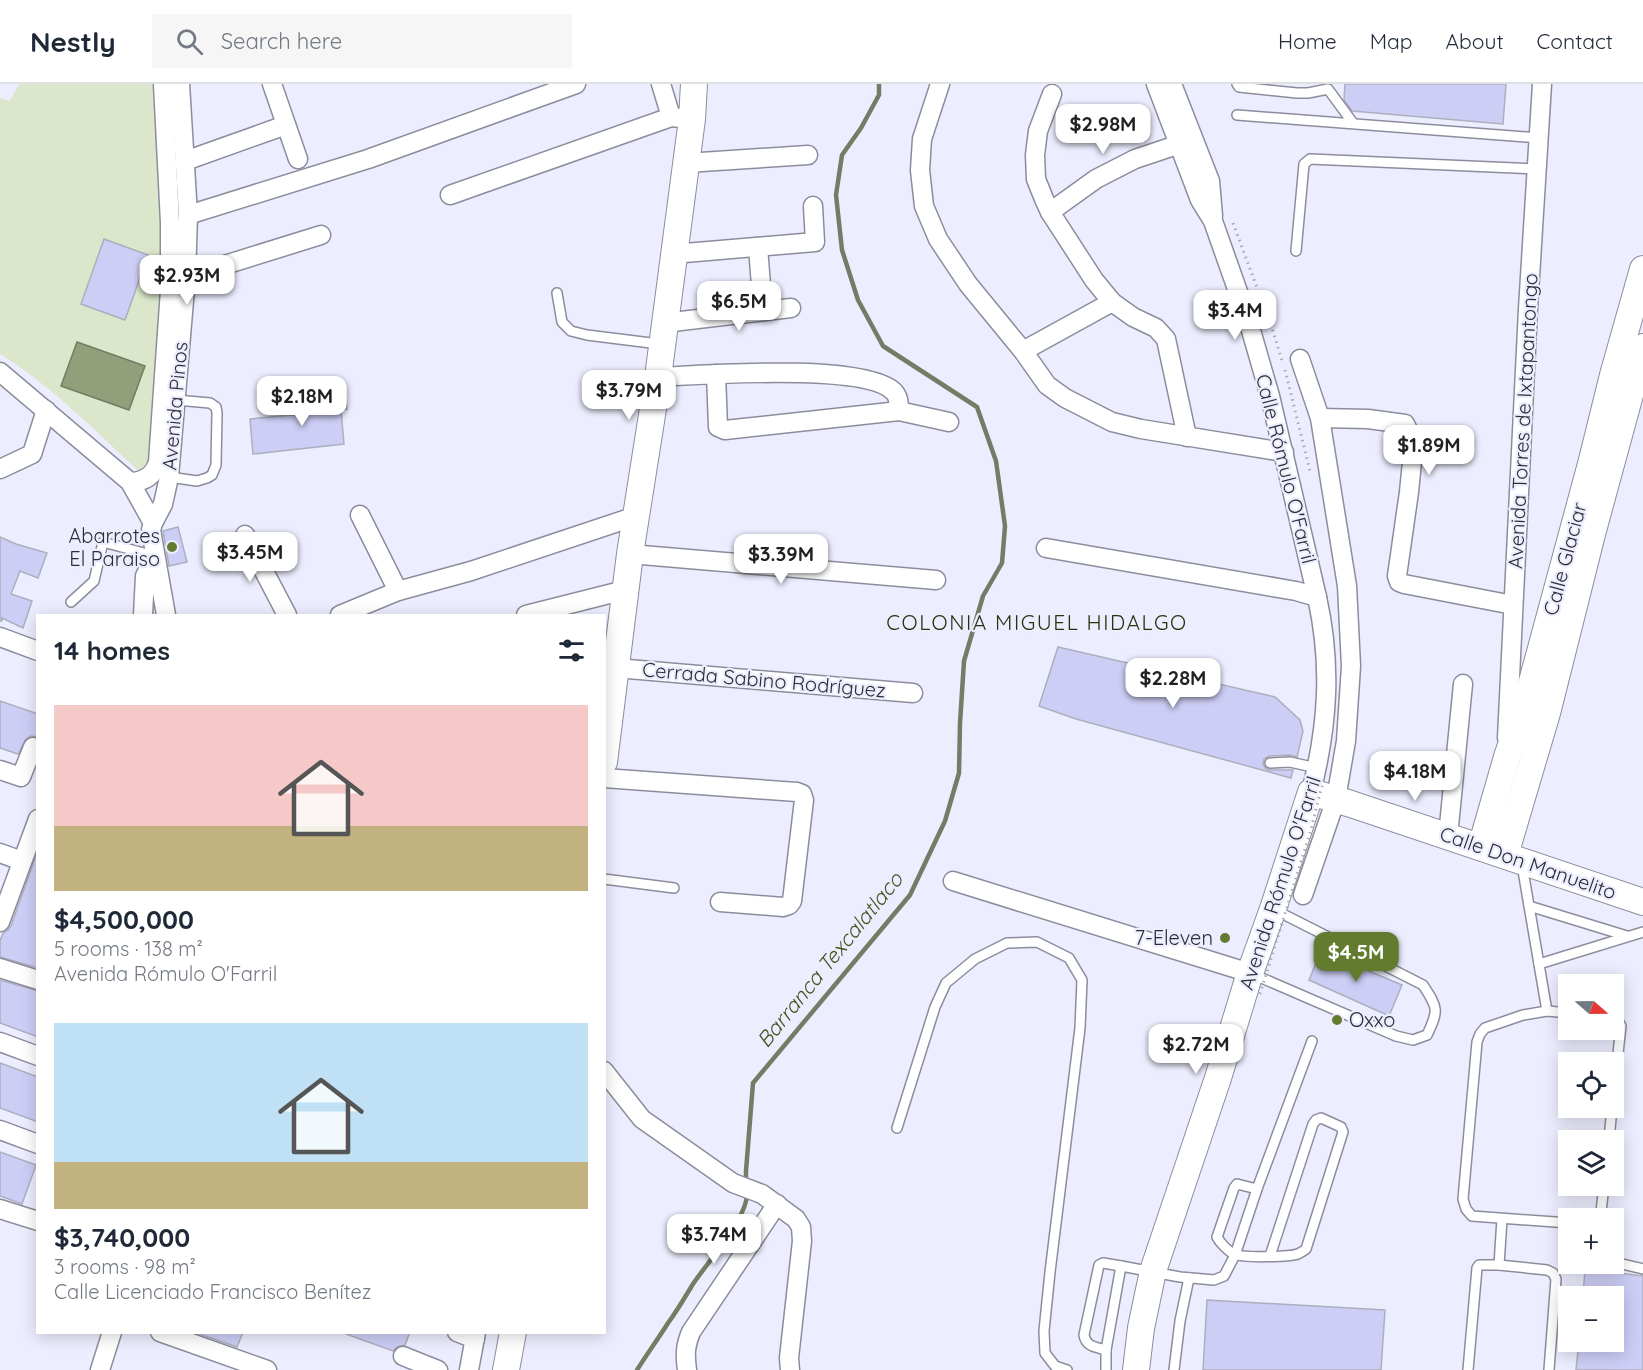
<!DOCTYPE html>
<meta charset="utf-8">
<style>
body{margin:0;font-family:Quicksand,sans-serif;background:#f6f6f7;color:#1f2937;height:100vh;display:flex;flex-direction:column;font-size:22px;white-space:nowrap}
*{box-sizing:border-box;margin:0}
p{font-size:20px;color:#747a83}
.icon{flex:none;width:33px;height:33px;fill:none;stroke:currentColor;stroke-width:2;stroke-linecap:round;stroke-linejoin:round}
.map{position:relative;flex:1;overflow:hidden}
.sheet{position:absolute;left:36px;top:530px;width:570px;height:720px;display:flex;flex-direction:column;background:#fff;border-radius:0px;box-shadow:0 3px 15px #0003}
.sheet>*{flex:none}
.needle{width:39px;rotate:110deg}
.tools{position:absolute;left:1558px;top:890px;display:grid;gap:12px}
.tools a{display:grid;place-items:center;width:66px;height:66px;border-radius:0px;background:#fff;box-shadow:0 3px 15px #0003;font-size:30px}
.price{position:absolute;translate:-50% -51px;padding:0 14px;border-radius:12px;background:#fff;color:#222;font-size:20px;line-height:39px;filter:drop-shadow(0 2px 3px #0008)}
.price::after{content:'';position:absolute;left:50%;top:36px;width:18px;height:14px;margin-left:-9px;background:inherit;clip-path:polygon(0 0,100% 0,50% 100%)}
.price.current{background:#627b2e;color:#fff}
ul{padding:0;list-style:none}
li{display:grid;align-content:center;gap:12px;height:318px;padding:0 18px}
li span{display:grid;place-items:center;height:186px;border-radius:0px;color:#555}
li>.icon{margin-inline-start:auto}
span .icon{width:108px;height:108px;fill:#fffc;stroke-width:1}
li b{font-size:26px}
h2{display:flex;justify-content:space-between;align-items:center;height:72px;padding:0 18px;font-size:26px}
header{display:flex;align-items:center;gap:36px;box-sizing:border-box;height:84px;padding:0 30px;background:#fff;border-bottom:2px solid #e0e1e3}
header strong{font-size:28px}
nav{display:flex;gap:33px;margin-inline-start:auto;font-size:21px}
.search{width:420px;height:54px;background:#f6f6f7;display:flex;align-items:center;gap:15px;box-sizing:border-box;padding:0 21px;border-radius:0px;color:#747a83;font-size:22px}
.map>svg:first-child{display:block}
.green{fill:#dbe6ca}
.water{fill:#919f7a;stroke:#737d65;stroke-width:1.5}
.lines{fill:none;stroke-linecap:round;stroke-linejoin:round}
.stream{stroke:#737d65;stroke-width:4.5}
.building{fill:#cdcef5;stroke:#adaebe;stroke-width:1.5}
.lane-casing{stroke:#8c8d9c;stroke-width:12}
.street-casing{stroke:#8c8d9c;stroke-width:21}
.secondary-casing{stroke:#8c8d9c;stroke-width:28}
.path{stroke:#a9a9b7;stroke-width:3;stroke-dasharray:1.5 4.5;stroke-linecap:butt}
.lane{stroke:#fff;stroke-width:9}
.street{stroke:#fff;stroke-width:18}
.secondary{stroke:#fff;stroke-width:26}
.path-bridge{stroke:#a9a9b7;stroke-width:3;stroke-dasharray:1.5 4.5;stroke-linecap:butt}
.poi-dot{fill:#627b2e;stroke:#ecedfe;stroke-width:2}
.labels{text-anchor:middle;stroke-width:4.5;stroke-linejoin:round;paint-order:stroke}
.street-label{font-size:20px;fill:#2d2d33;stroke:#ecedfe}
.poi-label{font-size:20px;fill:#2d2d33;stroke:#ecedfe;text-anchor:end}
.neighbourhood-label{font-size:21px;letter-spacing:1.5px;fill:#27330e;stroke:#ecedfe}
.water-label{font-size:21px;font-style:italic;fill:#43551d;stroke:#ecedfe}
</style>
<header>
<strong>Nestly</strong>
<div class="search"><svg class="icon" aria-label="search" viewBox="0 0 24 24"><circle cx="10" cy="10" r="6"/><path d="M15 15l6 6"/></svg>Search here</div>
<nav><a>Home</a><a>Map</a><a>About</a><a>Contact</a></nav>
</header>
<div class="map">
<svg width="1643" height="1286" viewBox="0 0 1643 1286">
<rect width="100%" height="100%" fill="#ecedfe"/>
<path class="green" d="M 19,0 L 155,0 L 163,140 L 155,338 L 151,373 L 140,388 C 95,347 52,302 0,270 L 0,14 L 10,17 Z"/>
<polygon class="water" points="77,258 145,282 129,326 61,302"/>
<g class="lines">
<g class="stream">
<polyline points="746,1101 746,1087 753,999 910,811 945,737 959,689 960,639 964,577 983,512 1002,479 1005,442 996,377 977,323 883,262 858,216 842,166 836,111 842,71 861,44 879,11 879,0"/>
<path d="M 637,1286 C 647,1270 658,1255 668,1239 C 677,1227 685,1213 693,1200 C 707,1179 748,1133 747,1109"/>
</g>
</g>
<g class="building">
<polygon points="1345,0 1506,0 1503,40 1352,27 1344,16"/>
<polygon points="104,155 148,171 125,236 81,220"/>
<polygon points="345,302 347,325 341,326 344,360 253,370 250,335 324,328 321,304"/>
<polygon points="178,443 187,478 169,482 163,447"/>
<polygon points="0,453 16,460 47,469 38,494 20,487 11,510 32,517 23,544 2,534 2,537 0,537"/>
<polygon points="1058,563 1275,613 1300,636 1303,647 1297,673 1290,671 1269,672 1264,675 1263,680 1266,685 1270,686 1293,686 1291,694 1076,635 1039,622"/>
<polygon points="0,617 38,630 38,653 31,652 26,655 18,670 0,664"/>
<polygon points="36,772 38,772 38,884 0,873 0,857 3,849 8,846 11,842"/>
<polygon points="1321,867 1402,901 1389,932 1309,896"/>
<polygon points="0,896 38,907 38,953 0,939"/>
<polygon points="0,979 38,993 38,1038 0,1024"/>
<polygon points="0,1068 36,1081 22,1120 0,1112"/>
<polygon points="1585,1185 1643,1192 1643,1286 1576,1286 1579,1257 1614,1257 1614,1212 1583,1212"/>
<polygon points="1207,1216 1385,1226 1381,1286 1203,1286"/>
<polygon points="194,1248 243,1248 237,1263"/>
<polygon points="346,1248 410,1248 405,1261 397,1263 393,1267 346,1250"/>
</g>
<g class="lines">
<g class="lane-casing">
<g id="lane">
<polyline points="1237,0 1239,3 1297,9 1308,9 1328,5 1353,39"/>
<polyline points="1237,31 1539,54"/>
<polyline points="1296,167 1304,80 1310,75 1537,85"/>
<polyline points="557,209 562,238 571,247 587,251 659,260"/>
<polyline points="169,393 197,397 207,394 212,391 216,381 217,329 216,323 210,319 176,316"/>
<polyline points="71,518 94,497 103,458 155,472"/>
<polyline points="1270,679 1290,678 1317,684"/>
<polyline points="1522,781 1547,927"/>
<polyline points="604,795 674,804"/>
<polyline points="1529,822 1627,852"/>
<polyline points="1539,880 1643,848"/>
<path d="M 1250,889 L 1396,952 L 1413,956 L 1427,951 C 1439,926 1438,924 1423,901 L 1275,826"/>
<polyline points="1569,929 1547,927 1523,931 1485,944 1480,950 1477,958 1463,1115 1466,1125 1472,1132 1569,1139"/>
<polyline points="1614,933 1617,935 1621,942 1614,1006"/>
<polyline points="897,1044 935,923 946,899 975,875 1007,859 1037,858 1069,874 1082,896 1080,944 1050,1188 1044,1247 1045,1269 1055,1282 1067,1286"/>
<polyline points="1609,1056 1612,1023"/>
<path d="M 1257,1105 L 1237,1100 L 1234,1104 L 1217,1153 C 1220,1159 1228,1167 1234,1170 C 1242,1174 1289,1173 1298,1170 C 1302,1168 1302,1168 1306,1165 L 1343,1048 L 1341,1043 L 1321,1034 L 1316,1036 L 1313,1040 L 1270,1172"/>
<polyline points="1598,1134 1601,1128 1604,1101"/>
<polyline points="1614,1178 1643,1185"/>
<polyline points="1499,1181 1502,1135"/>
<path d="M 1106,1266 C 1096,1263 1086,1263 1084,1251 L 1099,1181 L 1103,1179 L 1121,1182 L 1180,1193 L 1214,1196 L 1224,1192 L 1235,1171 L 1257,1105 L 1312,957"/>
<polyline points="1106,1286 1106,1266 1121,1182"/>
<polyline points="1174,1286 1180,1237 1189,1194"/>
<polyline points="1468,1286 1477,1184 1479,1181 1499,1181 1547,1186 1553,1189 1556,1195 1549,1286"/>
</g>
</g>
<g class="street-casing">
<g id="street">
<polyline points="272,0 298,75"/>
<polyline points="661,0 671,33 682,34"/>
<polyline points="940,0 922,55 920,86 924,122 938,155 968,200 1023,267 1047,301 1065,314 1112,338 1141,345 1284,368"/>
<path d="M 1156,0 L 1200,116 L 1213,137 L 1248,236 L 1270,312 L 1317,513 C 1332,581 1328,641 1311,708"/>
<polyline points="1172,0 1210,97 1213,132"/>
<polyline points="1052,10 1038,47 1035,71 1036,95 1044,115 1050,128 1094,196 1112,218 1133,233 1156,244 1166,255 1187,353"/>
<polyline points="185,77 286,41"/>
<polyline points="686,79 808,71"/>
<polyline points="450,111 671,33"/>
<polyline points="1050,128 1096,95 1135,75 1180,60"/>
<polyline points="188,131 368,75 576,0"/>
<polyline points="758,163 763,227"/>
<polyline points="673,170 815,158 813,122"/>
<polyline points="186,193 321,151"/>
<polyline points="664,239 791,224"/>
<polyline points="1023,267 1112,218"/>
<polyline points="1300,275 1320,334 1347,502 1351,582 1346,657 1336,715 1303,811"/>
<polyline points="0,288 130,398 153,439"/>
<polyline points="716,290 718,343 725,346 899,327 949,338"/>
<path d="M 658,293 C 701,291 869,278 895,309 C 899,314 899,321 899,327"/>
<polyline points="1320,334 1368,335 1405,340 1414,358 1409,408 1397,492 1399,498 1404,500 1513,521"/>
<polyline points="0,385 32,370 46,326"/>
<path d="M 130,398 C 145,398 154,391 158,378 L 170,206 L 170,139 L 163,0"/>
<polyline points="360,431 398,507"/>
<polyline points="245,451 287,531"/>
<polyline points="1046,464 1296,507 1317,513"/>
<polyline points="630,470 936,496"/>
<polyline points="143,531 145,492 155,472"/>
<polyline points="166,531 151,446 153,439 163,420 169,393 186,193 188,131 180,0"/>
<polyline points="340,531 398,507 471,487 636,432"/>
<polyline points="526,531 625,506"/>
<polyline points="0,553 38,567"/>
<polyline points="616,584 913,609"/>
<polyline points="1507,654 1528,225 1542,0"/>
<polyline points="0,686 21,693 33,663 38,665"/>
<polyline points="604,694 797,708 802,710 804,716 792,817 789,821 783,823 720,818"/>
<polyline points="1448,752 1463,600"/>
<polyline points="0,769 22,777"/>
<polyline points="953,797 1250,889"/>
<polyline points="0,838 38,735"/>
<polyline points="0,884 38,896"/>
<polyline points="0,958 38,972"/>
<polyline points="604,987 642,1035 733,1099 762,1110 796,1135 801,1143 802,1157 789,1274 790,1286"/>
<polyline points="0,1046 38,1060"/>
<polyline points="0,1125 38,1137"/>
<polyline points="160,1248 267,1286"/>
<polyline points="457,1248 475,1255"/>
<polyline points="403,1272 438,1286"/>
<polyline points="100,1286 112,1248"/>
<polyline points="469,1286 476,1248"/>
<path d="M 687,1286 C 685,1271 685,1262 691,1248 L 777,1120"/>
</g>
</g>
<g class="secondary-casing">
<g id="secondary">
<polyline points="604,678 630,470 658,293 692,35 694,0"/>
<polyline points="1481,763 1507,673 1530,605 1591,380 1613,291 1643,185"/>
<polyline points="1505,771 1547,629 1592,450 1643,263"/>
<polyline points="506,1286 513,1248"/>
<polyline points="1136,1286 1141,1244 1153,1187 1218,994 1250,889 1273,825 1311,708 1351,720 1643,818"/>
</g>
</g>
<g class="path">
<polyline points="1233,139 1272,244 1283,280"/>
<polyline points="1285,286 1310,387"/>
</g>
<use href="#lane" class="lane"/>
<use href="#street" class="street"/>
<use href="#secondary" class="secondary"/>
<polyline class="path-bridge" points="1260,910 1310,749 1324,694"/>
</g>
<g class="poi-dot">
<circle cx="172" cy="463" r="6"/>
<circle cx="1225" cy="854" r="6"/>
<circle cx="1337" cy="936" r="6"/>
</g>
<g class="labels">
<g class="street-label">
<text transform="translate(175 322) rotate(-85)" y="7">Avenida Pinos</text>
<text transform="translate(1523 337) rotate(-87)" y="7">Avenida Torres de Ixtapantongo</text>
<text transform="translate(1286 385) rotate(76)" y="7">Calle Rómulo O'Farril</text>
<text transform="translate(1565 475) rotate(-75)" y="7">Calle Glaciar</text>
<text transform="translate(764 596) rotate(5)" y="7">Cerrada Sabino Rodríguez</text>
<text transform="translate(1528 779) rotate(19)" y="7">Calle Don Manuelito</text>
<text transform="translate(1280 799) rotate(-72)" y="7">Avenida Rómulo O'Farril</text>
</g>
<g class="poi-label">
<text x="160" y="459">Abarrotes<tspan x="160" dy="23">El Paraiso</tspan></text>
<text x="1213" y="861">7-Eleven</text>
<text x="1349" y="943" text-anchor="start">Oxxo</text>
</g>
<g class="neighbourhood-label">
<text x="1037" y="546">COLONIA MIGUEL HIDALGO</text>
</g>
<g class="water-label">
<text transform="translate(830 876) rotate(-51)" y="7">Barranca Texcalatlaco</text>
</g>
</g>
</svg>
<div class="tools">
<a><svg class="needle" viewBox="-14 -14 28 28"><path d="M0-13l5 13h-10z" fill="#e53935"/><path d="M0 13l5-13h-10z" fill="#747a83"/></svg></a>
<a><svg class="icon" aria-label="locate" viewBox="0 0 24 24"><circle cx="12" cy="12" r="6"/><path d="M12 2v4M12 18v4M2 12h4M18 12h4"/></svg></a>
<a><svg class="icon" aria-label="layers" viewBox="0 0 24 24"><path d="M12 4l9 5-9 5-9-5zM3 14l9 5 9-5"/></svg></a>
<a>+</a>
<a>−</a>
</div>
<b class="price" style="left:1103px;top:71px">$2.98M</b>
<b class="price" style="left:187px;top:222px">$2.93M</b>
<b class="price" style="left:739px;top:248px">$6.5M</b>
<b class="price" style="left:1235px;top:257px">$3.4M</b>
<b class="price" style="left:629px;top:337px">$3.79M</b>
<b class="price" style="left:302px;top:343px">$2.18M</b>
<b class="price" style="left:1429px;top:392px">$1.89M</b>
<b class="price" style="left:250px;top:499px">$3.45M</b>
<b class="price" style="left:781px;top:501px">$3.39M</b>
<b class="price" style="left:1173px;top:625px">$2.28M</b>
<b class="price" style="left:1415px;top:718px">$4.18M</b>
<b class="price current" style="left:1356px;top:899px">$4.5M</b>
<b class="price" style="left:1196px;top:991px">$2.72M</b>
<b class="price" style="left:714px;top:1181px">$3.74M</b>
<section class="sheet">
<h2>14 homes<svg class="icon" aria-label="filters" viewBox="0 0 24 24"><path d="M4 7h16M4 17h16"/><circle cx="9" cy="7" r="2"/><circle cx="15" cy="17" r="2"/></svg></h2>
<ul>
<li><span style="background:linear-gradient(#f6c9c9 65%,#c2b280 0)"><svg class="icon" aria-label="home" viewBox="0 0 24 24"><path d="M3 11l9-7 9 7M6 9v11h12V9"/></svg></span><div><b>$4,500,000</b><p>5 rooms · 138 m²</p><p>Avenida Rómulo O'Farril</p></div></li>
<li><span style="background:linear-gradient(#bfe0f5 75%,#c2b280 0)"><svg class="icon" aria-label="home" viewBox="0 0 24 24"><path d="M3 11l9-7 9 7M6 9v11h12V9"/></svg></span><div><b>$3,740,000</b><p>3 rooms · 98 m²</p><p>Calle Licenciado Francisco Benítez</p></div></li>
</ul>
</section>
</div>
